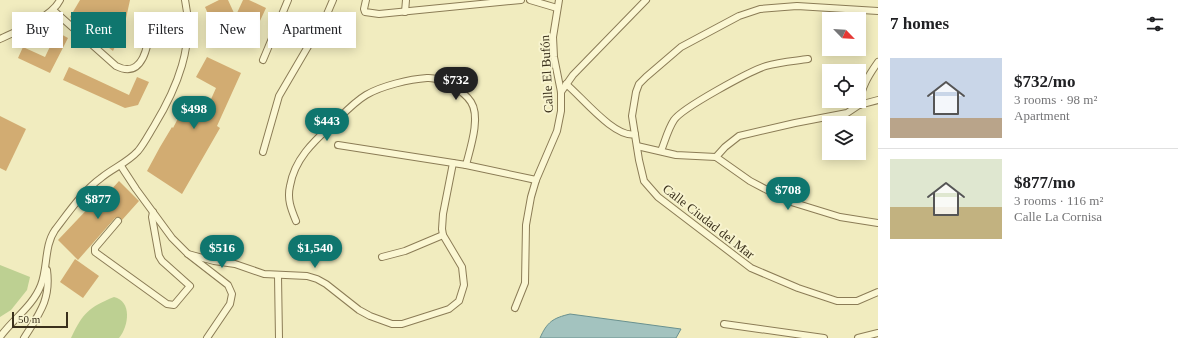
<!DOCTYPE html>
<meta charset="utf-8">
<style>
body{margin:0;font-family:"Times New Roman",serif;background:#f6f6f6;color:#202124;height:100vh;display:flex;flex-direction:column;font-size:15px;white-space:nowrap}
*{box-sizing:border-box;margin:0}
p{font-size:13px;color:#757577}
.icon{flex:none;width:22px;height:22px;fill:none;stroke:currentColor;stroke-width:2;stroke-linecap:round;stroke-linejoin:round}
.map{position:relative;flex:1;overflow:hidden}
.side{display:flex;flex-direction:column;background:#fff;width:300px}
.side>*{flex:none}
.banner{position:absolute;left:12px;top:12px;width:380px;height:36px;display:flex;gap:8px}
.needle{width:26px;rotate:115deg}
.tools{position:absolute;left:822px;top:12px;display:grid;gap:8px}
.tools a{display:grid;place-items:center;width:44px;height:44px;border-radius:0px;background:#fff;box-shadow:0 2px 10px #0003;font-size:20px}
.scale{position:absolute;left:12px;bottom:10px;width:56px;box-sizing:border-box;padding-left:4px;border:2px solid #3a301c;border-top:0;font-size:11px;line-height:14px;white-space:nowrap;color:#3a301c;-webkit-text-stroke:3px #f8f4cf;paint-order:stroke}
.price{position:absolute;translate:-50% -34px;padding:0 9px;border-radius:14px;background:#0f766e;color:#fff;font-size:13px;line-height:26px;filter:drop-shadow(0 1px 2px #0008)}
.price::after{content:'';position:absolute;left:50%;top:24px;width:12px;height:9px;margin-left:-6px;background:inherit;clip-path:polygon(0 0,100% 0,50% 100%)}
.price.on{background:#222;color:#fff}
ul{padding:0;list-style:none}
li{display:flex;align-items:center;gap:12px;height:100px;padding:0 12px}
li+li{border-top:1px solid #e0e0e0}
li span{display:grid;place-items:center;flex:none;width:112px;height:80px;border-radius:0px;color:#555}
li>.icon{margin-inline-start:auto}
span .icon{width:48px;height:48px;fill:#fffc;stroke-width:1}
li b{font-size:17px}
h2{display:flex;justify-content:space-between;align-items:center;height:48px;padding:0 12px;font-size:17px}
.chip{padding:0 14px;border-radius:0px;background:#fff;box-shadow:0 2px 10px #0003;font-size:14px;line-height:36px}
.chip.on{background:#0f766e;color:#fff}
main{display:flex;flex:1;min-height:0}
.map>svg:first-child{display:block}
.green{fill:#bdd092}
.water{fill:#a3c3bf;stroke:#69918f}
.building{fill:#d2ac72}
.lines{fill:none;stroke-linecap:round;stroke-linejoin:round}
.street-casing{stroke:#8b7c56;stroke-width:8}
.street{stroke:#fbf7d3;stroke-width:6}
.labels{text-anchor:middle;stroke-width:4;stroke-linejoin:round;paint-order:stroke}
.street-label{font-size:13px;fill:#3a301c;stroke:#f8f4cf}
</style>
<main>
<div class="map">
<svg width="878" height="338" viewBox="0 0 878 338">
<rect width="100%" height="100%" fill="#f1ecbf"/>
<g class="green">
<polygon points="0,265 30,277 27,290 11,310 0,317"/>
<path d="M 114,297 C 132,301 129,326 119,338 L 71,338 C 82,314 89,307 114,297 Z"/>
</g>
<path class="water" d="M 570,314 L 681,329 L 676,338 L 540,338 C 547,322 553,318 570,314 Z"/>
<g class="building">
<polygon points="80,0 130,0 125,23 113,51 70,17"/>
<polygon points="219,0 228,0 234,13 212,23 205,7"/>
<polygon points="243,0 249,0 266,8 259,23 237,13"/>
<polygon points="57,32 68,38 50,73 18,58 23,47 45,57"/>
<polygon points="207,57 241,73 217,126 220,128 182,194 147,171 160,147 172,127 173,128 185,105 204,115 216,88 196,77"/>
<polygon points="69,67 129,95 137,77 149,82 138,105 125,108 63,80"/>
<polygon points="0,116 26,129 6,171 0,168"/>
<polygon points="119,181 139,201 122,220 119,217 115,218 78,260 58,240 97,199 100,202"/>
<polygon points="75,259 99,276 83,298 60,282"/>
</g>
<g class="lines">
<g class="street-casing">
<g id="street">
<polyline points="366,0 364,9 365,12 379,14 521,0"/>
<polyline points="530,0 557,8"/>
<path d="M 53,10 L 116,66 C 146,81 149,38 152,18"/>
<polyline points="878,11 797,6 760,9 739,16 681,47 646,77 639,84 636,92 632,116 639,160 644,181 658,197 751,268 798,288 837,301 857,301 878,292"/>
<polyline points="405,12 406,0"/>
<path d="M 0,39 C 17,31 52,17 60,0"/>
<polyline points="263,60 288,0"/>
<path d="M 566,84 C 581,96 615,139 635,134"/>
<polyline points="561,92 573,75 646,0"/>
<path d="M 859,105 C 861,88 868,76 878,62"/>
<polyline points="338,145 466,165 536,180"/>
<polyline points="637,146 676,155 716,157 750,181 788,201 840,217 878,223"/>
<path d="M 661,151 C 665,141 668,129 674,120 C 682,108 750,71 766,66 C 779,62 794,61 808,59"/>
<polyline points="263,152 279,96 327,14 333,0"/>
<polyline points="716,157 725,147 739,136 795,123 847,113 859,105 878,100"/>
<polyline points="121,166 136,189 172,238 188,254 228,285 232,294 230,304 207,338"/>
<polyline points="118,221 95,248 95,252 167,304 174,305 190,286 162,261 159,256 152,217 153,212"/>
<path d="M 296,221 C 291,209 287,199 290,186 C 295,156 318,138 339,118 C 347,110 356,101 366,95 C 381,86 410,79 427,78 C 441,77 464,91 471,102 C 481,117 470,149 466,165"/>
<polyline points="188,254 214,261 235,264 264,274 307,276 317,279 326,284 359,310 370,316 392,324 402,324 449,309 459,301 464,285 462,267 443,235 442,229 443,214 453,163"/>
<polyline points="382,257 405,251 443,235"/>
<polyline points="278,276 279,338"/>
<polyline points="515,308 525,283 526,225 531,197 536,180 557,131 561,111 561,92 554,57 553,37 559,0"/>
<polyline points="724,324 824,338"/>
<path d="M 0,337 C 13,319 33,306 41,285 C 48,267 44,246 55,230 C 68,213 84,190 101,178 C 113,168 127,163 138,151 C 144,144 149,134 154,126 C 177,88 195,45 185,0"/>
<path d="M 24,338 C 39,314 51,300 47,270"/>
<polyline points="858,338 878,333"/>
</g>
</g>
<use href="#street" class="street"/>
</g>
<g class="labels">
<g class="street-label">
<text transform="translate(546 74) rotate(-93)" y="5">Calle El Bufón</text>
<text transform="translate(709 221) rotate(38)" y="5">Calle Ciudad del Mar</text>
</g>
</g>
</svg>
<div class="tools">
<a><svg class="needle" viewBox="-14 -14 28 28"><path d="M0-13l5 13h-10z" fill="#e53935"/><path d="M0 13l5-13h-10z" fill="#757577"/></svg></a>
<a><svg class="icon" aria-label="locate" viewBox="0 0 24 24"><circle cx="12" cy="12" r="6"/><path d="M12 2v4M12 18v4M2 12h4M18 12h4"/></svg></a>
<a><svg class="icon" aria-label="layers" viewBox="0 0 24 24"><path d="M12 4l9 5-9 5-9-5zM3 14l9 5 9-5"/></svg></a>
</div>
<div class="scale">50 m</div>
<b class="price on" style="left:456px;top:101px">$732</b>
<b class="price" style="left:194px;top:130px">$498</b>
<b class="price" style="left:327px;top:142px">$443</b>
<b class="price" style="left:788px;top:211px">$708</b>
<b class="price" style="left:98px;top:220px">$877</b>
<b class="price" style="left:222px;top:269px">$516</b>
<b class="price" style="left:315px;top:269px">$1,540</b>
<div class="banner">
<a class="chip">Buy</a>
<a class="chip on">Rent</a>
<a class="chip">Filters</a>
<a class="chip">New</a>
<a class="chip">Apartment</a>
</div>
</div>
<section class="side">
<h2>7 homes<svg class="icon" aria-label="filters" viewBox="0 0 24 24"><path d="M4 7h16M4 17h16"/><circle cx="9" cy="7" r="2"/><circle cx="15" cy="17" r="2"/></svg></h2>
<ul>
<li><span style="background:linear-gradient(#c9d6e8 75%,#b9a48a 0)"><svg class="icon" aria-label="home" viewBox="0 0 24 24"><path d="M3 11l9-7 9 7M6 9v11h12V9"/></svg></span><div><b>$732/mo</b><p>3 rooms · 98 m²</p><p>Apartment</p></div></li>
<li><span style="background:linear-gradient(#dfe7d0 60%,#c2b280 0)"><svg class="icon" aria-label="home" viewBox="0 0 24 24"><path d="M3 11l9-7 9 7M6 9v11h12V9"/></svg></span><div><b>$877/mo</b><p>3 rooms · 116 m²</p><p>Calle La Cornisa</p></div></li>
</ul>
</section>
</main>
